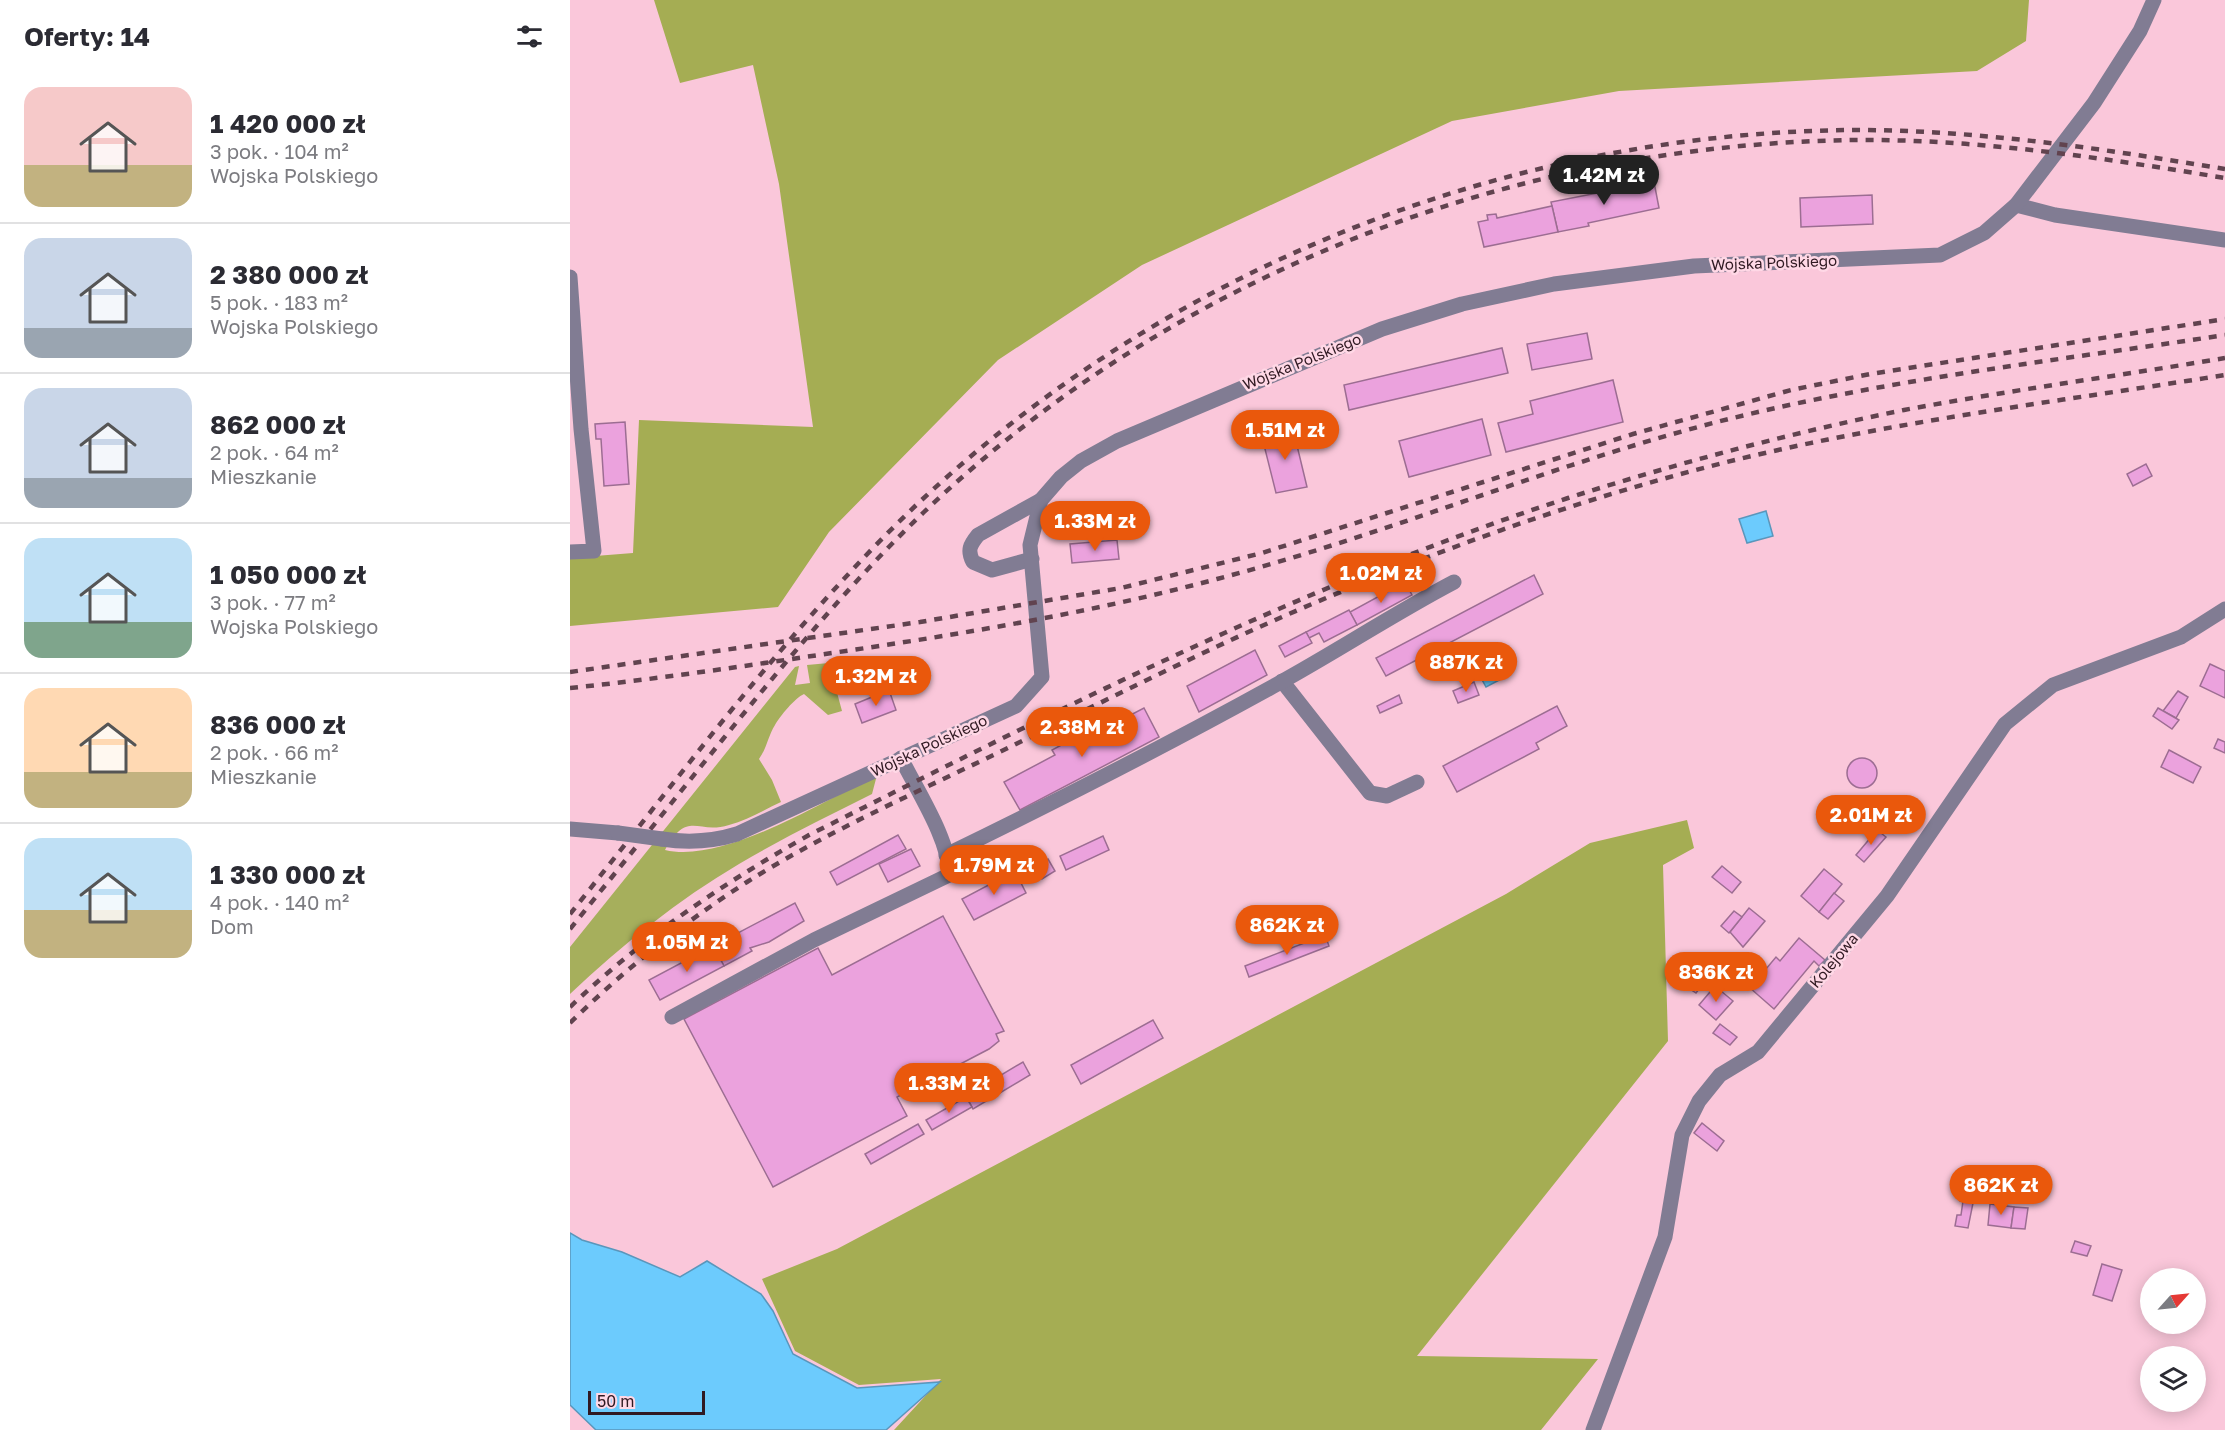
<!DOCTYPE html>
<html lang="pl">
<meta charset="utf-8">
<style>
body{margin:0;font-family:"Golos Text",sans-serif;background:#f2f2f3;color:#2b2b33;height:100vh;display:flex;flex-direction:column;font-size:22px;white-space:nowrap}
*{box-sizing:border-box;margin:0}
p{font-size:20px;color:#7c7c81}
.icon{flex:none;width:33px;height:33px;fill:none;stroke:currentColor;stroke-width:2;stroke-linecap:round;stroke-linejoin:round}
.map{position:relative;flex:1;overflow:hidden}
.sheet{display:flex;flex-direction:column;background:#fff;width:570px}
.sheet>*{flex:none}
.needle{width:39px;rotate:63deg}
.tools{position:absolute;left:1570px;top:1268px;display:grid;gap:12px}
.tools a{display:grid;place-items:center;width:66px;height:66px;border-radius:50%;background:#fff;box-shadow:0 3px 15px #0003;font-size:30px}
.scale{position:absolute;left:18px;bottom:15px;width:117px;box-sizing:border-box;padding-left:6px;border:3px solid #301922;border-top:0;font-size:16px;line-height:21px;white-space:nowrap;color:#301922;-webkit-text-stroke:4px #ffd8e6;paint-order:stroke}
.price{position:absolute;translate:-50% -51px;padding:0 14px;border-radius:21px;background:#ea580c;color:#fff;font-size:20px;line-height:39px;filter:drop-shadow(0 2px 3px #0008)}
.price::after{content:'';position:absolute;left:50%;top:36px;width:18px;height:14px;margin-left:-9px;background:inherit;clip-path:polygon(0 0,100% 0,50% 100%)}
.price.current{background:#222;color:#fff}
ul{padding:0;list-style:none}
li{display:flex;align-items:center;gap:18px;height:150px;padding:0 24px}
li+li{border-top:2px solid #e1e1e2}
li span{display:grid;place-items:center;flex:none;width:168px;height:120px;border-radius:18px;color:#555}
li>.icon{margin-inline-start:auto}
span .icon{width:72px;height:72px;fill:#fffc;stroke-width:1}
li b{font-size:26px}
h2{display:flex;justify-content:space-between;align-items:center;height:72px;padding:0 24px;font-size:26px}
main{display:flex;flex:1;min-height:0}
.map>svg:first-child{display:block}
.green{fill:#a6af5c}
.forest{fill:#a5ad53}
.water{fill:#6ccbfd;stroke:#5a96bb;stroke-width:1.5}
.building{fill:#eba2dd;stroke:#9c6d92;stroke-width:1.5}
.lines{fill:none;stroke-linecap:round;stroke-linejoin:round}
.minor{stroke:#817c93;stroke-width:15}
.rail{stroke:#61434f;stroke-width:4.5;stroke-dasharray:8 8;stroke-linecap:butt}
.minor-bridge{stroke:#817c93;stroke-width:15}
.labels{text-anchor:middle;stroke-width:5;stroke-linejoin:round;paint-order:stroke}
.street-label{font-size:15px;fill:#301922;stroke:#ffd8e6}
</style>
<main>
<section class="sheet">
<h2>Oferty: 14<svg class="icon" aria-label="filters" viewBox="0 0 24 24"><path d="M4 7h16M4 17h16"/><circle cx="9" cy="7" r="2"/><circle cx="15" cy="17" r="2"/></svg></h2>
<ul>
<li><span style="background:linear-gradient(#f6c9c9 65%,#c2b280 0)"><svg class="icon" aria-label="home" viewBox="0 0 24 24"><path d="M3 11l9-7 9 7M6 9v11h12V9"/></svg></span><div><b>1 420 000 zł</b><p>3 pok. · 104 m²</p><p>Wojska Polskiego</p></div></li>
<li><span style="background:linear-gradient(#c9d6e8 75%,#9aa5b1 0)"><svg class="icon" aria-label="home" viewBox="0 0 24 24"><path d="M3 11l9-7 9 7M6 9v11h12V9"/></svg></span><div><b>2 380 000 zł</b><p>5 pok. · 183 m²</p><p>Wojska Polskiego</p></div></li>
<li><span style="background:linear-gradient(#c9d6e8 75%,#9aa5b1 0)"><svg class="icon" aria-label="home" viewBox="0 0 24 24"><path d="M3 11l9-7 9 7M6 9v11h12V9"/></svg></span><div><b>862 000 zł</b><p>2 pok. · 64 m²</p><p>Mieszkanie</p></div></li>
<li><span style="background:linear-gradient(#bfe0f5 70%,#7fa58c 0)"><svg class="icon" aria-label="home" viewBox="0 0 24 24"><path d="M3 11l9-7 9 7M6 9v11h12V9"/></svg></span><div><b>1 050 000 zł</b><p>3 pok. · 77 m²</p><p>Wojska Polskiego</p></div></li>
<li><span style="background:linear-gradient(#ffd9b3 70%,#c2b280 0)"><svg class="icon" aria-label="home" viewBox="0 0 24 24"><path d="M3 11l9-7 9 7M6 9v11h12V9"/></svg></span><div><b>836 000 zł</b><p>2 pok. · 66 m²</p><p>Mieszkanie</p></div></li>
<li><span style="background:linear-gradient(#bfe0f5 60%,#c2b280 0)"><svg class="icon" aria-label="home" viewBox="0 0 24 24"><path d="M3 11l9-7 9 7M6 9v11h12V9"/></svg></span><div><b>1 330 000 zł</b><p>4 pok. · 140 m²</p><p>Dom</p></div></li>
</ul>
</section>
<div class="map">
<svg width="1655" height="1430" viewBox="0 0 1655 1430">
<rect width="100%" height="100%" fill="#fac7da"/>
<path class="green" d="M 259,663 L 272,711 L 258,715 L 234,694 C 225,698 210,716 205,725 C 198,736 197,748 189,759 L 202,780 L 211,802 C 194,810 177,820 159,825 C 127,835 118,809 95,850 C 154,864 253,801 307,775 L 302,794 C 258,816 213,838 169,864 C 108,900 52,945 0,994 L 0,947 L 225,667 L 229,666 L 225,685 L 240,683 L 237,665 Z"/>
<g class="forest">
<polygon points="84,0 1459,0 1456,41 1407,71 1049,91 882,121 572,265 428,360 259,532 208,607 0,626 0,558 63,553 69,420 243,427 209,184 183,65 110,83"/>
<polygon points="1117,820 1124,848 1093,865 1098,1041 847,1356 1028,1359 971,1430 324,1430 371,1379 289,1385 225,1351 192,1279 267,1249 936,894 1020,843"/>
</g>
<g class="water">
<polygon points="1196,511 1203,536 1177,543 1169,519"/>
<polygon points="926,651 939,675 916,687 903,663"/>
<polygon points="0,1233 12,1240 52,1252 110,1277 137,1261 191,1294 203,1311 223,1354 287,1388 370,1382 316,1430 26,1430 0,1405"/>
</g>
<g class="building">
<polygon points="1084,182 1089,208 1018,223 1019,226 988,232 981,202"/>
<polygon points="1302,195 1303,224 1231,227 1230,198"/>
<polygon points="982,206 988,232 914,247 908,222 918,220 917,215 926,214 927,218"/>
<polygon points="1017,333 1022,359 962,370 957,344"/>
<polygon points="932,348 938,373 779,410 774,385"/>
<polygon points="1043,380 1053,422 936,452 928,423 963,414 960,401"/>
<polygon points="912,419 921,455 839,477 829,441"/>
<polygon points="55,422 59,484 34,486 31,439 26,439 25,424"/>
<polygon points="723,429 737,487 706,493 692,437"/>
<polygon points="1576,464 1582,476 1563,486 1557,474"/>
<polygon points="547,540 549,559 502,563 500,544"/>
<polygon points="964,575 973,594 816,676 806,658"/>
<polygon points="835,582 842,595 787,625 780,612"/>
<polygon points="779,610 787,625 754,642 749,633 739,638 736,632"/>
<polygon points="736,632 742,643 715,657 709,646"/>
<polygon points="685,650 697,675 629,712 617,686"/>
<polygon points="1640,664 1655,671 1655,698 1630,686"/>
<polygon points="904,682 909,695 888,703 883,691"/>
<polygon points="319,690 326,710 292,723 285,704"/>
<polygon points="1608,691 1618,697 1606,718 1593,711"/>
<polygon points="829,695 832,703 810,713 807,706"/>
<polygon points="987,706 997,726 966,743 969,749 887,792 873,766"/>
<polygon points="574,708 589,737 450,810 434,782 485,755 482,750 521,729 524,734"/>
<polygon points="1588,708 1609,720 1602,729 1583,716"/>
<polygon points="1648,739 1655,742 1655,753 1644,748"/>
<polygon points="1599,750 1631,767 1623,783 1591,767"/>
<circle cx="1292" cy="773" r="15"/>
<polygon points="1307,830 1316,837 1294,862 1286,855"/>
<polygon points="328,835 336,849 267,885 260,872"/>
<polygon points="533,836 539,850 496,870 490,856"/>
<polygon points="341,849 350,866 318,882 309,864"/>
<polygon points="478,859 485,871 472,879 465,866"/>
<polygon points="1152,866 1171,882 1162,893 1142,877"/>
<polygon points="1254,869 1272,884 1249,912 1231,896"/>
<polygon points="445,871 456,893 404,920 392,899"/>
<polygon points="1264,893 1274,901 1258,919 1249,912"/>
<polygon points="225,903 234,921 199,942 180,948 182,951 154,966 143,946"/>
<polygon points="1179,908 1195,921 1173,947 1160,932"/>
<polygon points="1164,911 1172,917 1159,933 1151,926"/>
<polygon points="373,916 434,1031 426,1034 429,1041 419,1049 327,1097 337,1116 203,1187 114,1019 248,948 262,975"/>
<polygon points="755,935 759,946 679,977 675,966"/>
<polygon points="1229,938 1255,960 1249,966 1244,961 1204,1009 1180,988 1206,957 1210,961"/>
<polygon points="143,946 154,966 90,1000 79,980"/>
<polygon points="1130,960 1143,971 1126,993 1117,987 1123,979 1118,975"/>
<polygon points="1145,986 1163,1001 1146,1020 1129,1005"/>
<polygon points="583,1020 593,1038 511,1084 501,1065"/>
<polygon points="1150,1024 1167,1037 1160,1045 1143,1033"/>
<polygon points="453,1062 460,1075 403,1109 396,1096"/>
<polygon points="396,1097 402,1107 362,1130 356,1120"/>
<polygon points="1132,1123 1154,1141 1147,1151 1124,1133"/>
<polygon points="348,1124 354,1134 301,1164 295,1154"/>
<polygon points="1412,1183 1425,1184 1424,1201 1411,1201"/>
<polygon points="1393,1185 1405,1188 1403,1203 1390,1201"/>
<polygon points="1393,1201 1403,1203 1398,1228 1385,1226 1387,1215 1391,1215"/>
<polygon points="1420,1204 1444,1207 1441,1228 1418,1225"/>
<polygon points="1444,1207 1458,1208 1455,1229 1441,1228"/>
<polygon points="1505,1241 1521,1246 1517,1256 1501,1252"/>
<polygon points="1532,1264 1552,1270 1542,1301 1523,1295"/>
</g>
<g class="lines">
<g class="minor">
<polyline points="1446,205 1485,215 1655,240"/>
<polyline points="0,277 11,429 24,551 0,552"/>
<path d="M 462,559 L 422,570 L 403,562 C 397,550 400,545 408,535 L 471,500"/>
<polyline points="712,681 800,793 817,796 847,782"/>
<polyline points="0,829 48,833"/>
<path d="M 92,839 C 118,843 141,842 167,834 L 446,706 L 472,677 L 460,545 L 471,500 L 491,477 L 511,461 L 547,441 L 812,329 L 892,304 L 984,284 L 1124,266 L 1370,255 L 1414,233 L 1446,205 L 1524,103 L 1570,31 L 1584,0"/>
<path d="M 376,855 C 489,800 601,743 711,682 C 769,650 825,613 884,582"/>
<path d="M 102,1017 L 244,940 L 379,875 C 381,842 346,789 331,758"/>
<polyline points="1023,1430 1095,1237 1112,1135 1129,1101 1150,1075 1188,1052 1317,896 1435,724 1483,685 1611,637 1655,609"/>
</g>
<g class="rail">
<polyline points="0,672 350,622 551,588 692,553 1063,434 1221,390 1300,374 1655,319"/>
<path d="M 0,688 C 88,679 175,666 262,653 C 392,634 520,613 647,579 C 815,535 975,467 1143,423 C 1310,380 1484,361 1655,335"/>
<path d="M 0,914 C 108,779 216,631 340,511 C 593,269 936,132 1286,130 C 1410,130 1533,149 1655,169"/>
<path d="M 0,929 C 51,866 102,802 153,739 C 217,660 281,582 354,512 C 604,274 942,144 1286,140 C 1410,139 1533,158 1655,178"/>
<path d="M 0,1007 C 72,938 152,884 239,835 C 486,711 734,584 998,498 C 1108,463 1221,433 1334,410 C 1441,390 1548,376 1655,358"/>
<path d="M 0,1023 C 54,970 113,923 177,882 C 263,828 359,787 450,742 C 537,700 623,656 712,617 C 858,553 1010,498 1165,460 C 1326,421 1491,401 1655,375"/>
</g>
<polyline class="minor-bridge" points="48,833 92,839"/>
</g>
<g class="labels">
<g class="street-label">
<text transform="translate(1204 263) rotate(-2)" y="5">Wojska Polskiego</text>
<text transform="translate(732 362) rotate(-22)" y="5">Wojska Polskiego</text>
<text transform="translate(359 746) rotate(-25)" y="5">Wojska Polskiego</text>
<text transform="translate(1264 961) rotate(-50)" y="5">Kolejowa</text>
</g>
</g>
</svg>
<div class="tools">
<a><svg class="needle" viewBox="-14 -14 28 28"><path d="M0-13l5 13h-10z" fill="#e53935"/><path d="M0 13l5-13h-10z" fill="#7c7c81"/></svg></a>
<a><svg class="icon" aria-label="layers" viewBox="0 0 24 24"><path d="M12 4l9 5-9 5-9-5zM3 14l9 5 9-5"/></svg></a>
</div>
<div class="scale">50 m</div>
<b class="price current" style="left:1034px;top:206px">1.42M zł</b>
<b class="price" style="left:715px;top:461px">1.51M zł</b>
<b class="price" style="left:525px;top:552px">1.33M zł</b>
<b class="price" style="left:811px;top:604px">1.02M zł</b>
<b class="price" style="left:896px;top:693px">887K zł</b>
<b class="price" style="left:306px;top:707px">1.32M zł</b>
<b class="price" style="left:512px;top:758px">2.38M zł</b>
<b class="price" style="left:1301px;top:846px">2.01M zł</b>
<b class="price" style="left:424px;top:896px">1.79M zł</b>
<b class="price" style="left:717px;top:956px">862K zł</b>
<b class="price" style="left:117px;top:973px">1.05M zł</b>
<b class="price" style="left:1146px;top:1003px">836K zł</b>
<b class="price" style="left:379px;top:1114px">1.33M zł</b>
<b class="price" style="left:1431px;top:1216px">862K zł</b>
</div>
</main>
